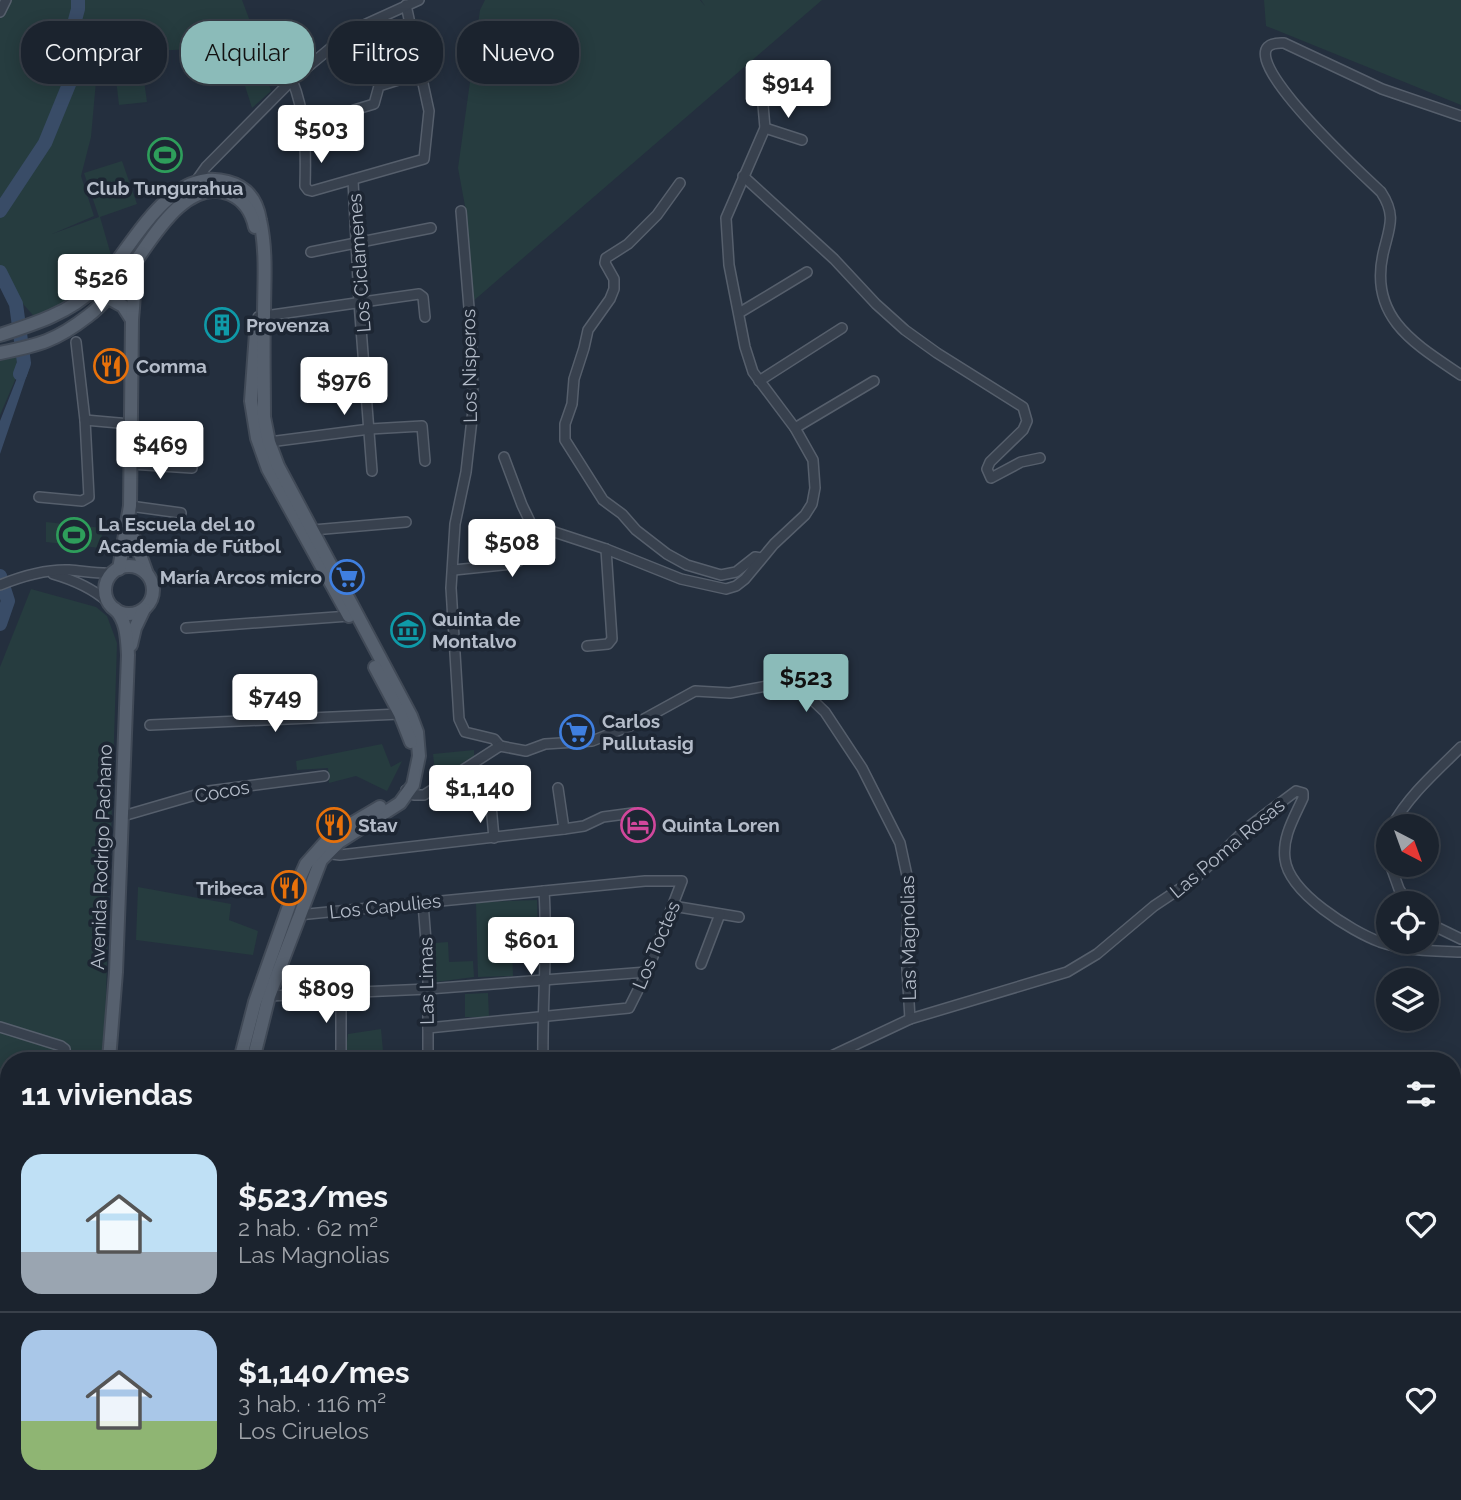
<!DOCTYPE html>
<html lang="es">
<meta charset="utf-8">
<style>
body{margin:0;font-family:Raleway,sans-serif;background:#282f3a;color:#f1f3f6;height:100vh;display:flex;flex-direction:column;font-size:26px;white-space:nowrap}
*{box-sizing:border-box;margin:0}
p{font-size:23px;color:#a0a4aa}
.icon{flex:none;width:38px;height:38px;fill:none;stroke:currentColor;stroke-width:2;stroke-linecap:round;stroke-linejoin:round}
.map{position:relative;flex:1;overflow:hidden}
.side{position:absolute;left:0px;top:1052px;width:1461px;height:450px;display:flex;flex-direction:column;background:#1b232e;border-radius:28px 28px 0 0;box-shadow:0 4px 18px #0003,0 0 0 2px #39404a}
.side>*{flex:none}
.top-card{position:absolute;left:21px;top:21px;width:700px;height:63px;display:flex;gap:14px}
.needle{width:46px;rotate:139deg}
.buttons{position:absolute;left:1376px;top:814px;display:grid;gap:14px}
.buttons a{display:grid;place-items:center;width:63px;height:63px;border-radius:50%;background:#1b232e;box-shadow:0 4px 18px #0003,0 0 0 2px #39404a;font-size:35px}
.price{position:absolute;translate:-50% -60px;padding:0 16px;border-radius:7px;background:#fff;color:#222;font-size:23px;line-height:46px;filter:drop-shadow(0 2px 4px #0008)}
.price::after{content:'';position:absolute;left:50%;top:42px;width:21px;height:16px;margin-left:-10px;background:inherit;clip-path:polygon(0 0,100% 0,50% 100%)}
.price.on{background:#8bbbb9;color:#111}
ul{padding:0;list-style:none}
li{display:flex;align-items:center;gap:21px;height:175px;padding:0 21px}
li+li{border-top:2px solid #39404a}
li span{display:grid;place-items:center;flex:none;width:196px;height:140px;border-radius:21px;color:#555}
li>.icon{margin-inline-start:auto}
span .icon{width:84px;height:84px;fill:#fffc;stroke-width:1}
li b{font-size:30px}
h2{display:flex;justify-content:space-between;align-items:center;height:84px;padding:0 21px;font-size:30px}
.chip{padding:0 24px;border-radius:28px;background:#1b232e;box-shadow:0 4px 18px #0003,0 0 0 2px #39404a;font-size:24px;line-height:63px}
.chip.on{background:#8bbbb9;color:#111}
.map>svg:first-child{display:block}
.green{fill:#263c3f}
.water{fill:#394c67}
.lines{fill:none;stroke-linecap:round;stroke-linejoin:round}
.river{stroke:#394c67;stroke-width:14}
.minor-casing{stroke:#565f6c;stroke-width:12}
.major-casing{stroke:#414a57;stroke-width:16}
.minor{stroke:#38414e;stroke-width:9}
.major{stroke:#56606e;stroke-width:12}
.labels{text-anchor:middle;stroke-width:7;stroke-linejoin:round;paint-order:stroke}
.poi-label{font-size:19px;font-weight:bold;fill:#b4bcc9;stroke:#1d2633;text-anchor:start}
.street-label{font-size:19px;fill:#b4bcc9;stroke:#1d2633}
</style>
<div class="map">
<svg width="1461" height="1500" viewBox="0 0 1461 1500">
<rect width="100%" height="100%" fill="#242f3e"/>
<g class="green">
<polygon points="0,0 242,0 256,37 221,48 125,52 110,55 106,37 97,70 91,137 81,176 94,216 52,234 99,217 84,173 122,161 137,204 100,217 111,255 91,278 64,284 73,305 40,323 0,278"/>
<polygon points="485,0 700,0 705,6 701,0 822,0 471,303 465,206 458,168 480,10"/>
<polygon points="1264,0 1461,0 1461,105 1266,26"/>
<polygon points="258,47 271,91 252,108 235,54"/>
<polygon points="142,67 147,102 119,105 115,71"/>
<polygon points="17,353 16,378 0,415 0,354"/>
<polygon points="46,522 103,528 100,548 46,542"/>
<polygon points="31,589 96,607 107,616 117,643 104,1060 9,1060 9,1493 32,1493 31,1500 0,1500 0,667"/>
<polygon points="382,744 391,767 402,761 387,791 356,776 329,783 328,768 297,770 296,761"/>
<polygon points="474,750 474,759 445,778 436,780 433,754"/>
<polygon points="138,887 231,904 229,920 258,931 253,955 136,940"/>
<polygon points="537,900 538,941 512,942 513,976 478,977 476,902"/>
<polygon points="448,942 449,962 473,961 474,977 436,982 435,943"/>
<polygon points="488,993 489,1017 465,1017 465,994"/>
<polygon points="381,1029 383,1051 345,1056 348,1034"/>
</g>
<g class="water">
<polygon points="19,356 30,358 30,366 0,454 0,421 17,378"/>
<polygon points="0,1380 9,1391 9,1457 0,1466 0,1434 2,1427 0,1423"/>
</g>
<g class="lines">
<g class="river">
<polyline points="0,211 45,143 72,77 68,46 78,9 78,0"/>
<polyline points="0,272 16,304 24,363 20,374"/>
<polyline points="0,576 8,601 0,624"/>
</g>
<g class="minor-casing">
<g id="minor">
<polyline points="0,12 6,0"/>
<path d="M 292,80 C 306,113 306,151 305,186 L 308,190 L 312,191 L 424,159 L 429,111 L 406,5"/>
<polyline points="354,110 374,104 379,86 421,73"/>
<path d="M 1461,116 L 1382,89 L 1284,43 C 1212,39 1371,182 1381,192 C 1397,216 1389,228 1383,254 C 1369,318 1415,344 1461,375"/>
<polyline points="765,128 802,140"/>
<polyline points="743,176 834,259 876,304 905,330 937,353 1023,407 1027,421 1023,430 990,462 987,469 991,478 1021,462 1040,458"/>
<polyline points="353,180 359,302 372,471"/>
<polyline points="680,183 657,215 628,244 606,258 605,263 614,279 614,289 610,299 588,330 584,348 574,379 572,404 565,424 565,440 603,500 622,514 636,530 667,554 687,565 721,575 736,572 755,557 761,558"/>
<polyline points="197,185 196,181 206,167 292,80 333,46 364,25 419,0"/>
<polyline points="461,211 472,344 473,410 466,472 455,524 451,588 459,719 465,732 494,739 500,746"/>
<polyline points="311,252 431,228"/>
<polyline points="739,313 807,272"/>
<polyline points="258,317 419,294 423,297 425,317"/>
<polyline points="307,374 366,368"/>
<polyline points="759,381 842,328"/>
<polyline points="85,420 130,424"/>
<polyline points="795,428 874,381"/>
<polyline points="269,442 370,429 422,426 425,461"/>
<polyline points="504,457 522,505 534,530"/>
<polyline points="130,464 192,468"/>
<polyline points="39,497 82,501 89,497 85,420 76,342"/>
<polyline points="130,506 181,513"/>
<polyline points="313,530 406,522"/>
<polyline points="534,530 545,529 606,549 681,579 726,589 736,586 745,579 774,544 805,515 812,504 815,488 813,460 795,428 753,372 745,347 729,265 726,218 765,128 760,70"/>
<polyline points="454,570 513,564 519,561 534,530"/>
<path d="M 53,574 C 74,580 92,588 108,602"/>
<path d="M 0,585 C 22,576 45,569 69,570 C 84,571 98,574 113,573"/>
<polyline points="186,628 349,616"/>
<polyline points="587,646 608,644 612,639 606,549"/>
<polyline points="150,725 400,714"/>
<polyline points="500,746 526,751 545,744 592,741 635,724 695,691 730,693 777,684 789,683 799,687 825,712 862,768 900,843 909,885 906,952 910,1019"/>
<polyline points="558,788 564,829"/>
<polyline points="406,790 414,795 424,795 500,746"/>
<polyline points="491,805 494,838"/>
<polyline points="123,816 209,791 324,776"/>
<path d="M 1392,826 C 1409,795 1436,772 1461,747"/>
<polyline points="324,853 340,855 564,829 584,826 603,817 633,813"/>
<polyline points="1390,864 1399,889 1408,903"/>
<polyline points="423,903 428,967 428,1060"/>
<polyline points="673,906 739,917"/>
<polyline points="298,915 645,881 682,881 647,972 629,1008 428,1028"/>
<polyline points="1426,922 1461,939"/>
<polyline points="701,964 720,914"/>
<polyline points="341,993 341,1056"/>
<polyline points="269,996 428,989 647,972"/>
<polyline points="0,1027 61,1046 65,1049 66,1060"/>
<path d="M 543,1060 C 542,1004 548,948 544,891"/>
<path d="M 823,1060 L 910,1019 L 1067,972 L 1097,954 L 1154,906 L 1196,878 L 1247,828 L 1296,791 L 1303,793 L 1303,798 C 1294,818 1282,837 1285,859 C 1289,893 1351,931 1380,942 C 1406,951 1434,951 1461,952"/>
<polyline points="1452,1346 1461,1345"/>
<polyline points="1452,1419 1461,1428"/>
<polyline points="880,1496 894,1495 905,1500"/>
<polyline points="89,1500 211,1496"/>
<polyline points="426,1500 426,1493"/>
<polyline points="581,1500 582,1493"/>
<polyline points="646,1500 648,1493"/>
</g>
</g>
<g class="major-casing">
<g id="major">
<polyline points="103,295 123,306 132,320"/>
<polyline points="256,333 251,401 257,438 268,469 349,616"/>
<path d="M 0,335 C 34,324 69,313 95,288 C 130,254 167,164 228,182 C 247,187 257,201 260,220 C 267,252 264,283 264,315 C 263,349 264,383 264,417 L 269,442 L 278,466 L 411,716 L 417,732 L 419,756 L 413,785 L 400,803 L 339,842 L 321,860 L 269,996 L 253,1060"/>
<path d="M 0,353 C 39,345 56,341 88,316 C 105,303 118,285 131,268 C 151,240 187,175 230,194 C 244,200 252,213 255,227"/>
<polyline points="130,527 147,574"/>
<circle cx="129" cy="590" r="24"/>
<path d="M 119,569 L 130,506 L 132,320 C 133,303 138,280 125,267"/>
<polyline points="131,645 135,628 144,609"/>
<polyline points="375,667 400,714 411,742"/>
<path d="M 109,1060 L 116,972 L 128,655 C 127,639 127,621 115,609"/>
<polyline points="240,1060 255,1002 295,889 306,864 331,836 380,807"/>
<polyline points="210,1493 211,1500"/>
<polyline points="223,1493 223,1500"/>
<polyline points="38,1500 40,1493"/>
</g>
</g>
<use href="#minor" class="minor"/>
<use href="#major" class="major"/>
</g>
<defs>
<g id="stadium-ring" transform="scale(1.75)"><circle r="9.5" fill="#1d2633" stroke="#2e9e5b" stroke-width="1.5"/><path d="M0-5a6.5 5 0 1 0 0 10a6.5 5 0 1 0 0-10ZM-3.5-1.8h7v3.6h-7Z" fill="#2e9e5b"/></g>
<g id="building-ring" transform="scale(1.75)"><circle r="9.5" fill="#1d2633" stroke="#0f9aa8" stroke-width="1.5"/><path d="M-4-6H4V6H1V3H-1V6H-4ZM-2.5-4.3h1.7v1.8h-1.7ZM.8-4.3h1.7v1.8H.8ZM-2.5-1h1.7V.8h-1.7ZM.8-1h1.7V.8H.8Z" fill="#0f9aa8"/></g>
<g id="restaurant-ring" transform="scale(1.75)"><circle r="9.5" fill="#1d2633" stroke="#e8710a" stroke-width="1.5"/><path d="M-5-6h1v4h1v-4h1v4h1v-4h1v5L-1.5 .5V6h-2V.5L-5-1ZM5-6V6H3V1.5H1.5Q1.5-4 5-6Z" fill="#e8710a"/></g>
<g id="supermarket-ring" transform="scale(1.75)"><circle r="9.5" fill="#1d2633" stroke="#3f7fe0" stroke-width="1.5"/><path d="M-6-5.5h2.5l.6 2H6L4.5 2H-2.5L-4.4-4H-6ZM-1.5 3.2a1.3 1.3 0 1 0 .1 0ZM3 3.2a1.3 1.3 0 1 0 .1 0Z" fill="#3f7fe0"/></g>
<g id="museum-ring" transform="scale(1.75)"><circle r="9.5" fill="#1d2633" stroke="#0f9aa8" stroke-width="1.5"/><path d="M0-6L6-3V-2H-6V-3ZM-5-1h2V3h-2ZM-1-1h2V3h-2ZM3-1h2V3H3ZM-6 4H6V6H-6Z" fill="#0f9aa8"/></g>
<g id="hotel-ring" transform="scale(1.75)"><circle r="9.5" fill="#1d2633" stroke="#d1479c" stroke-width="1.5"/><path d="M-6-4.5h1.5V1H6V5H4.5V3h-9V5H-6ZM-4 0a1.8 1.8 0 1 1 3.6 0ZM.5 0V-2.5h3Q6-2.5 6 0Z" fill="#d1479c"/></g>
</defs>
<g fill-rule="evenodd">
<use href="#stadium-ring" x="165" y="155"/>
<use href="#building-ring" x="222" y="325"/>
<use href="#restaurant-ring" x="111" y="366"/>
<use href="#stadium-ring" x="74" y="535"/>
<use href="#supermarket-ring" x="347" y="577"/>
<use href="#museum-ring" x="408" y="630"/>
<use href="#supermarket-ring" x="577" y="732"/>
<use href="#restaurant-ring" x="334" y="825"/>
<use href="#hotel-ring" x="638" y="825"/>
<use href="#restaurant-ring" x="289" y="888"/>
</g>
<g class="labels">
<g class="poi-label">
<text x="165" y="195" text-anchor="middle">Club Tungurahua</text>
<text x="246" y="332">Provenza</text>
<text x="136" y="373">Comma</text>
<text x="98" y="531">La Escuela del 10<tspan x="98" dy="22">Academia de Fútbol</tspan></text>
<text x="322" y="584" text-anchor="end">María Arcos micro</text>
<text x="432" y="626">Quinta de<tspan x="432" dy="22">Montalvo</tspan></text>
<text x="602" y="728">Carlos<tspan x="602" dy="22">Pullutasig</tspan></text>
<text x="358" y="832">Stav</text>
<text x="662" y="832">Quinta Loren</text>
<text x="264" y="895" text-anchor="end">Tribeca</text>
</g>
<g class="street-label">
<text transform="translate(359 263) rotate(-94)" y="7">Los Ciclamenes</text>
<text transform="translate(469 366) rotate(-91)" y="7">Los Nisperos</text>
<text transform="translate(222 791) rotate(-10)" y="7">Cocos</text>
<text transform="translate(1227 848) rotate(-40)" y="7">Las Poma Rosas</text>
<text transform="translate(101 857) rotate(-88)" y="7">Avenida Rodrigo Pachano</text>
<text transform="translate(385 906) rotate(-6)" y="7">Los Capulies</text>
<text transform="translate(908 938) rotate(-91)" y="7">Las Magnolias</text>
<text transform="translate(656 945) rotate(-67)" y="7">Los Toctes</text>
<text transform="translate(426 981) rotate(-91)" y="7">Las Limas</text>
</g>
</g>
</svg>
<div class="buttons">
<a><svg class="needle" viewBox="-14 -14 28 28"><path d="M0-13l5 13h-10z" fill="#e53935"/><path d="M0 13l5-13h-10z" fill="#a0a4aa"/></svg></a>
<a><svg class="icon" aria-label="locate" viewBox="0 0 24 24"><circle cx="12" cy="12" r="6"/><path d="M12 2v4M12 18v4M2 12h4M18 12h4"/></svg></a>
<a><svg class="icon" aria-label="layers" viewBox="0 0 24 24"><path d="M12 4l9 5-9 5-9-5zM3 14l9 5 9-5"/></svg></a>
</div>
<b class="price" style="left:788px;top:120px">$914</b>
<b class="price" style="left:321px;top:165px">$503</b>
<b class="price" style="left:101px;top:314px">$526</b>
<b class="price" style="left:344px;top:417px">$976</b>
<b class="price" style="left:160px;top:481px">$469</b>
<b class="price" style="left:512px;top:579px">$508</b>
<b class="price on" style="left:806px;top:714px">$523</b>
<b class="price" style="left:275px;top:734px">$749</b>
<b class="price" style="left:480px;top:825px">$1,140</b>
<b class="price" style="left:531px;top:977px">$601</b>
<b class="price" style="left:326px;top:1025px">$809</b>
<div class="top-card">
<a class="chip">Comprar</a>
<a class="chip on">Alquilar</a>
<a class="chip">Filtros</a>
<a class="chip">Nuevo</a>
</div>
<section class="side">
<h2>11 viviendas<svg class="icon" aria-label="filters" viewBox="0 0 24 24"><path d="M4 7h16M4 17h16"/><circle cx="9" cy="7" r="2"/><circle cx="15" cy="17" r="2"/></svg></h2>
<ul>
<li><span style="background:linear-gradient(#bfe0f5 70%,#9aa5b1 0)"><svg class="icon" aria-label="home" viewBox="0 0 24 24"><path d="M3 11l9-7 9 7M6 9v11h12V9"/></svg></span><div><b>$523/mes</b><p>2 hab. · 62 m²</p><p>Las Magnolias</p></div><svg class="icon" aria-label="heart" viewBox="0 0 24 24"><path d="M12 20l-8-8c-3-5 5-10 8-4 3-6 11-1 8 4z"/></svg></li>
<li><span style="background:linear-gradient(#a9c7e8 65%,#8fb573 0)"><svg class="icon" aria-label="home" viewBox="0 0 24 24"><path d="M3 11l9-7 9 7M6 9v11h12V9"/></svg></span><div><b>$1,140/mes</b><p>3 hab. · 116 m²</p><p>Los Ciruelos</p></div><svg class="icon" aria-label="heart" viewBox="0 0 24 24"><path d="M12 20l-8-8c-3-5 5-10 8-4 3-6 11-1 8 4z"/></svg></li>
</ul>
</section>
</div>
